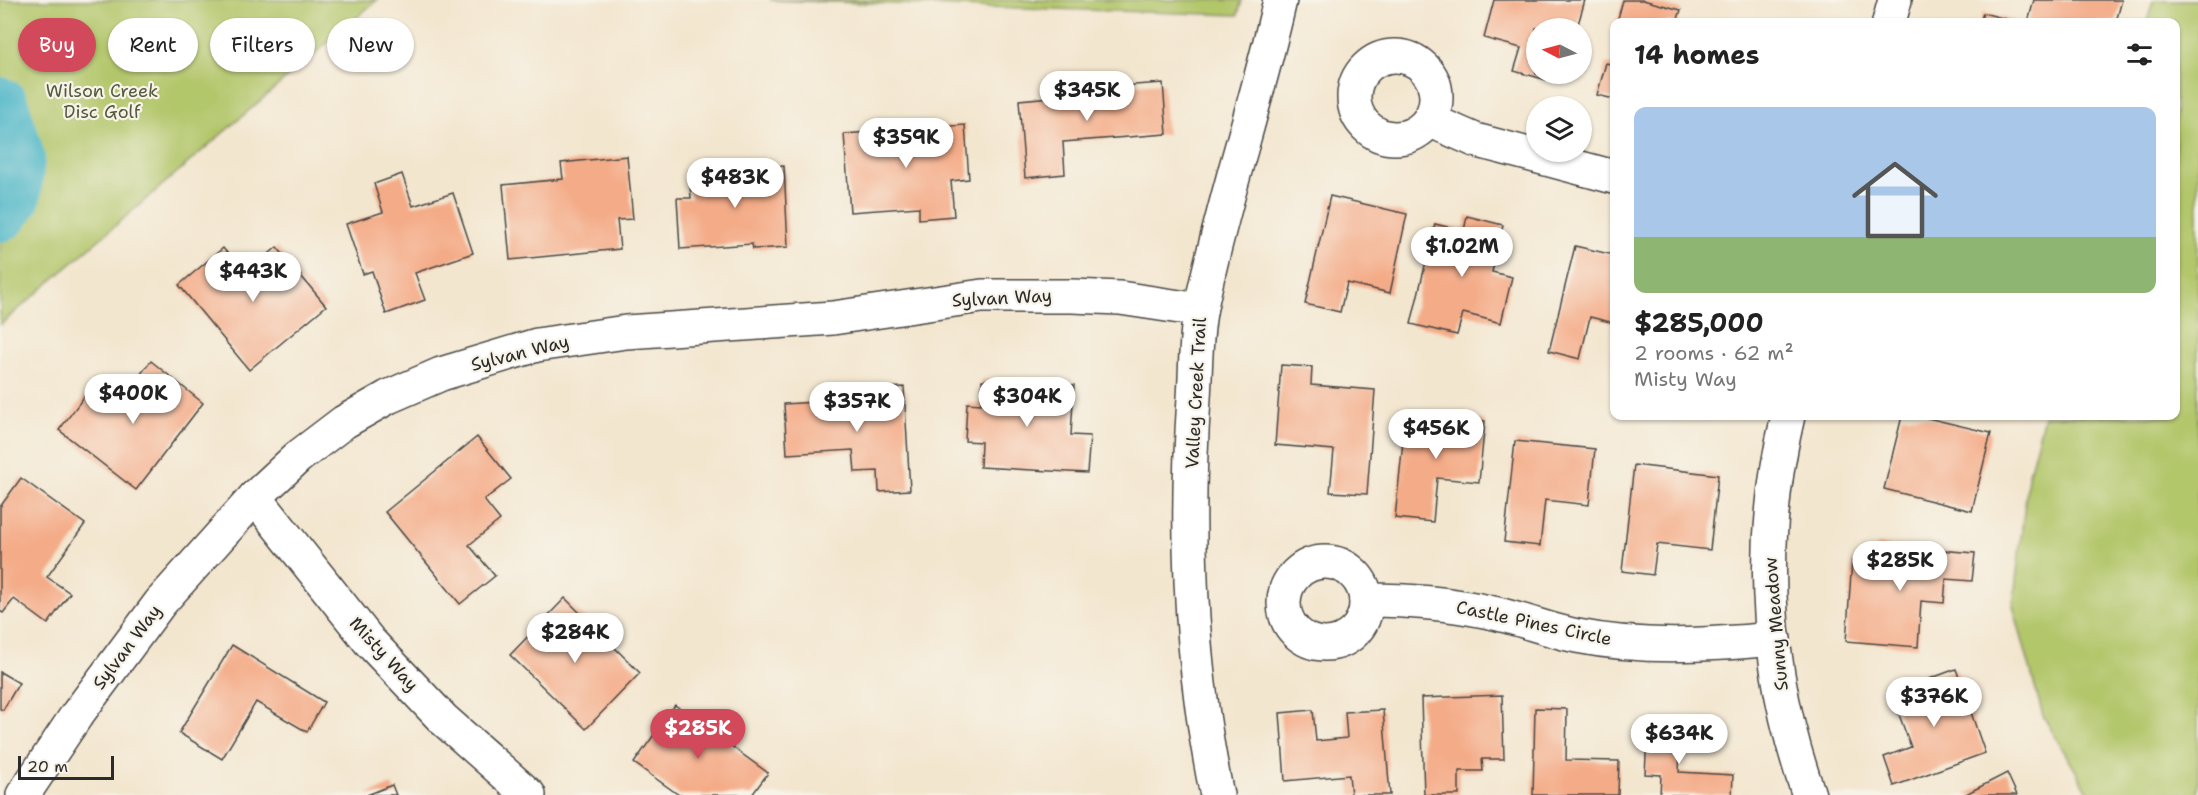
<!DOCTYPE html>
<meta charset="utf-8">
<style>
body{margin:0;font-family:"Shantell Sans",sans-serif;background:#f2f2f2;color:#222;height:100vh;display:flex;flex-direction:column;font-size:22px;white-space:nowrap}
*{box-sizing:border-box;margin:0}
p{font-size:20px;color:#767676}
.icon{flex:none;width:33px;height:33px;fill:none;stroke:currentColor;stroke-width:2;stroke-linecap:round;stroke-linejoin:round}
.map{position:relative;flex:1;overflow:hidden}
.sheet{position:absolute;left:1610px;top:18px;width:570px;height:402px;display:flex;flex-direction:column;background:#fff;border-radius:12px;box-shadow:0 2px 4px #0004}
.sheet>*{flex:none}
.banner{position:absolute;left:18px;top:18px;width:570px;height:54px;display:flex;gap:12px}
.needle{width:39px;rotate:276deg}
.tools{position:absolute;left:1526px;top:18px;display:grid;gap:12px}
.tools a{display:grid;place-items:center;width:66px;height:66px;border-radius:50%;background:#fff;box-shadow:0 2px 4px #0004;font-size:30px}
.scale{position:absolute;left:18px;bottom:15px;width:96px;box-sizing:border-box;padding-left:6px;border:3px solid #2b2b2b;border-top:0;font-size:16px;line-height:21px;white-space:nowrap;color:#2b2b2b;-webkit-text-stroke:4px #f7f3e8;paint-order:stroke}
.price{position:absolute;translate:-50% -51px;padding:0 14px;border-radius:21px;background:#fff;color:#222;font-size:20px;line-height:39px;filter:drop-shadow(0 2px 3px #0008)}
.price::after{content:'';position:absolute;left:50%;top:36px;width:18px;height:14px;margin-left:-9px;background:inherit;clip-path:polygon(0 0,100% 0,50% 100%)}
.price.active{background:#d1495b;color:#fff}
ul{padding:0;list-style:none}
li{display:grid;align-content:center;gap:12px;height:318px;padding:0 24px}
li span{display:grid;place-items:center;height:186px;border-radius:12px;color:#555}
li>.icon{margin-inline-start:auto}
span .icon{width:108px;height:108px;fill:#fffc;stroke-width:1}
li b{font-size:26px}
h2{display:flex;justify-content:space-between;align-items:center;height:72px;padding:0 24px;font-size:26px}
.pill{padding:0 21px;border-radius:27px;background:#fff;box-shadow:0 2px 4px #0004;font-size:21px;line-height:54px}
.pill.active{background:#d1495b;color:#fff}
.map>svg:first-child{display:block}
.green{fill:#b2c66a;stroke:#6e784a;stroke-width:1.5}
.lines{fill:none;stroke-linecap:round;stroke-linejoin:round}
.river{stroke:#4ab5c7;stroke-width:58}
.building{fill:#f4ac88}
.street-casing{stroke:#494744;stroke-width:36}
.street{stroke:#fff;stroke-width:33}
.labels{text-anchor:middle;stroke-width:4.5;stroke-linejoin:round;paint-order:stroke}
.park-label{font-size:18px;fill:#545a3e;stroke:#f7f3e8}
.street-label{font-size:18px;fill:#2b2b2b;stroke:#f7f3e8}
</style>
<div class="map">
<svg width="2198" height="795" viewBox="0 0 2198 795">
<rect width="100%" height="100%" fill="#f7f3e8"/>
<filter id="ink" filterUnits="userSpaceOnUse"><feTurbulence type="fractalNoise" baseFrequency=".0167" numOctaves="2"/><feDisplacementMap in="SourceGraphic" scale="12" xChannelSelector="R" yChannelSelector="G"/><feConvolveMatrix kernelMatrix="1 2 1 2 8 2 1 2 1" color-interpolation-filters="sRGB"/></filter>
<filter id="wash" filterUnits="userSpaceOnUse"><feTurbulence type="fractalNoise" baseFrequency=".008" numOctaves="4" result="noise"/><feDisplacementMap in="SourceGraphic" scale="24" xChannelSelector="R" yChannelSelector="G"/><feGaussianBlur stdDeviation="1.35" result="paint"/><feColorMatrix in="noise" values="0 0 0 0 0 0 0 0 0 0 0 0 0 0 0 0 0 1.4 0 .05"/><feComposite in="paint" operator="in"/></filter>
<g filter="url(#wash)">
<rect width="100%" height="100%" fill="#f3e6cf"/>
<g class="green">
<polygon points="0,0 377,0 0,325"/>
<polygon points="770,0 1242,0 1238,15"/>
<polygon points="2153,0 2198,0 2198,795 2090,795 2043,716 2013,606 2028,477 2044,416 2175,416 2175,22 2147,22"/>
</g>
<g class="lines">
<polyline class="river" points="0,106 16,158 12,196 0,213"/>
</g>
<g id="blocks">
<g class="building">
<polygon points="1494,0 1585,0 1577,28 1536,28 1536,74 1549,74 1547,80 1514,71 1521,48 1484,38"/>
<polygon points="1623,0 1643,0 1681,10 1677,22 1617,22"/>
<polygon points="2034,0 2122,0 2116,22 2028,22"/>
<polygon points="1983,13 2018,22 1980,22"/>
<polygon points="1606,63 1614,65 1614,99 1597,95"/>
<polygon points="1163,83 1167,134 1063,142 1065,174 1025,178 1019,100 1106,92 1105,87"/>
<polygon points="965,125 969,179 951,181 954,216 919,219 919,207 850,212 844,134"/>
<polygon points="627,156 633,219 617,220 620,249 510,260 503,185 563,179 561,163"/>
<polygon points="784,166 788,247 753,249 752,244 680,249 677,198 691,198 689,171"/>
<polygon points="402,174 413,206 453,193 473,253 415,273 425,300 386,314 372,271 363,274 346,224 383,212 374,184"/>
<polygon points="1330,196 1407,214 1390,293 1347,283 1340,312 1305,304"/>
<polygon points="1467,216 1503,225 1492,272 1512,277 1501,323 1463,313 1457,335 1411,324 1435,224 1464,231"/>
<polygon points="1575,246 1614,255 1614,323 1590,317 1580,359 1549,351"/>
<polygon points="277,247 326,306 249,370 179,285 223,248 245,274"/>
<polygon points="151,361 203,403 136,490 59,430 89,390 113,409"/>
<polygon points="1281,365 1312,367 1311,385 1375,390 1367,494 1330,492 1334,450 1275,445"/>
<polygon points="982,380 1074,385 1071,435 1090,436 1087,473 980,467 981,442 965,441 967,403 981,404"/>
<polygon points="904,387 910,490 879,492 878,471 855,472 853,450 787,454 784,404 866,399 866,389"/>
<polygon points="1406,413 1485,421 1479,482 1437,478 1433,522 1395,518"/>
<polygon points="1902,416 1919,416 1991,433 1972,511 1884,489"/>
<polygon points="477,437 511,479 484,500 500,520 469,545 495,576 460,604 385,512"/>
<polygon points="1515,441 1595,449 1589,505 1545,500 1540,546 1504,542"/>
<polygon points="1634,465 1718,475 1710,550 1657,544 1653,575 1622,571"/>
<polygon points="21,478 85,524 47,577 70,593 48,624 14,599 3,613 0,611 0,507"/>
<polygon points="1877,545 1975,553 1972,581 1946,579 1944,603 1921,601 1918,647 1846,641 1852,561 1876,562"/>
<polygon points="565,598 640,673 586,729 510,655"/>
<polygon points="232,645 324,702 307,732 256,702 222,759 179,733"/>
<polygon points="1956,669 1985,753 1894,786 1884,757 1911,747 1891,693"/>
<polygon points="0,672 19,683 3,710 0,709"/>
<polygon points="1502,695 1504,759 1482,759 1483,771 1459,771 1459,795 1424,795 1421,698"/>
<polygon points="675,705 768,773 752,795 679,795 634,763"/>
<polygon points="1535,708 1567,709 1566,760 1619,761 1618,795 1533,795"/>
<polygon points="1313,710 1316,741 1347,738 1345,712 1383,710 1390,795 1351,795 1349,775 1285,781 1280,713"/>
<polygon points="1648,721 1681,723 1679,772 1733,775 1732,795 1660,795 1661,775 1645,774"/>
<polygon points="2007,773 2017,795 1964,795"/>
<polygon points="392,785 396,795 367,795"/>
</g>
</g>
</g>
<g filter="url(#ink)">
<use href="#blocks" fill-opacity="0" stroke="#494744" stroke-width="1.5"/>
<g class="lines">
<g class="street-casing">
<g id="street">
<polyline points="1889,22 1895,0"/>
<circle cx="1395" cy="97" r="41"/>
<polyline points="1429,120 1475,140 1614,177"/>
<path d="M 1788,416 C 1757,545 1765,670 1809,795"/>
<polyline points="255,497 370,642 443,719 529,795"/>
<circle cx="1325" cy="603" r="41"/>
<path d="M 1366,600 C 1407,600 1448,603 1489,612 C 1519,618 1547,630 1577,636 C 1643,649 1708,645 1774,639"/>
<polyline points="23,795 76,716 160,603 255,497 298,457 344,422 388,397 441,374 537,345 626,332 833,318 982,296 1072,296 1120,298 1200,310"/>
<path d="M 1217,795 C 1190,667 1185,528 1194,398 C 1196,368 1195,336 1201,307 C 1222,204 1257,103 1280,0"/>
</g>
</g>
<use href="#street" class="street"/>
</g>
</g>
<g class="labels">
<g class="park-label">
<text x="102" y="97">Wilson Creek<tspan x="102" dy="21">Disc Golf</tspan></text>
</g>
<g class="street-label">
<text transform="translate(1002 298) rotate(-3)" y="6">Sylvan Way</text>
<text transform="translate(520 353) rotate(-14)" y="6">Sylvan Way</text>
<text transform="translate(1196 393) rotate(-87)" y="6">Valley Creek Trail</text>
<text transform="translate(1534 623) rotate(12)" y="6">Castle Pines Circle</text>
<text transform="translate(1776 624) rotate(-95)" y="6">Sunny Meadow</text>
<text transform="translate(127 647) rotate(-53)" y="6">Sylvan Way</text>
<text transform="translate(384 654) rotate(48)" y="6">Misty Way</text>
</g>
</g>
</svg>
<div class="tools">
<a><svg class="needle" viewBox="-14 -14 28 28"><path d="M0-13l5 13h-10z" fill="#e53935"/><path d="M0 13l5-13h-10z" fill="#767676"/></svg></a>
<a><svg class="icon" aria-label="layers" viewBox="0 0 24 24"><path d="M12 4l9 5-9 5-9-5zM3 14l9 5 9-5"/></svg></a>
</div>
<div class="scale">20 m</div>
<b class="price" style="left:1087px;top:122px">$345K</b>
<b class="price" style="left:906px;top:169px">$359K</b>
<b class="price" style="left:735px;top:209px">$483K</b>
<b class="price" style="left:1462px;top:278px">$1.02M</b>
<b class="price" style="left:253px;top:303px">$443K</b>
<b class="price" style="left:133px;top:425px">$400K</b>
<b class="price" style="left:1027px;top:428px">$304K</b>
<b class="price" style="left:857px;top:433px">$357K</b>
<b class="price" style="left:1436px;top:460px">$456K</b>
<b class="price" style="left:1900px;top:592px">$285K</b>
<b class="price" style="left:575px;top:664px">$284K</b>
<b class="price" style="left:1934px;top:728px">$376K</b>
<b class="price active" style="left:698px;top:760px">$285K</b>
<b class="price" style="left:1679px;top:765px">$634K</b>
<div class="banner">
<a class="pill active">Buy</a>
<a class="pill">Rent</a>
<a class="pill">Filters</a>
<a class="pill">New</a>
</div>
<section class="sheet">
<h2>14 homes<svg class="icon" aria-label="filters" viewBox="0 0 24 24"><path d="M4 7h16M4 17h16"/><circle cx="9" cy="7" r="2"/><circle cx="15" cy="17" r="2"/></svg></h2>
<ul>
<li><span style="background:linear-gradient(#a9c7e8 70%,#8fb573 0)"><svg class="icon" aria-label="home" viewBox="0 0 24 24"><path d="M3 11l9-7 9 7M6 9v11h12V9"/></svg></span><div><b>$285,000</b><p>2 rooms · 62 m²</p><p>Misty Way</p></div></li>
</ul>
</section>
</div>
